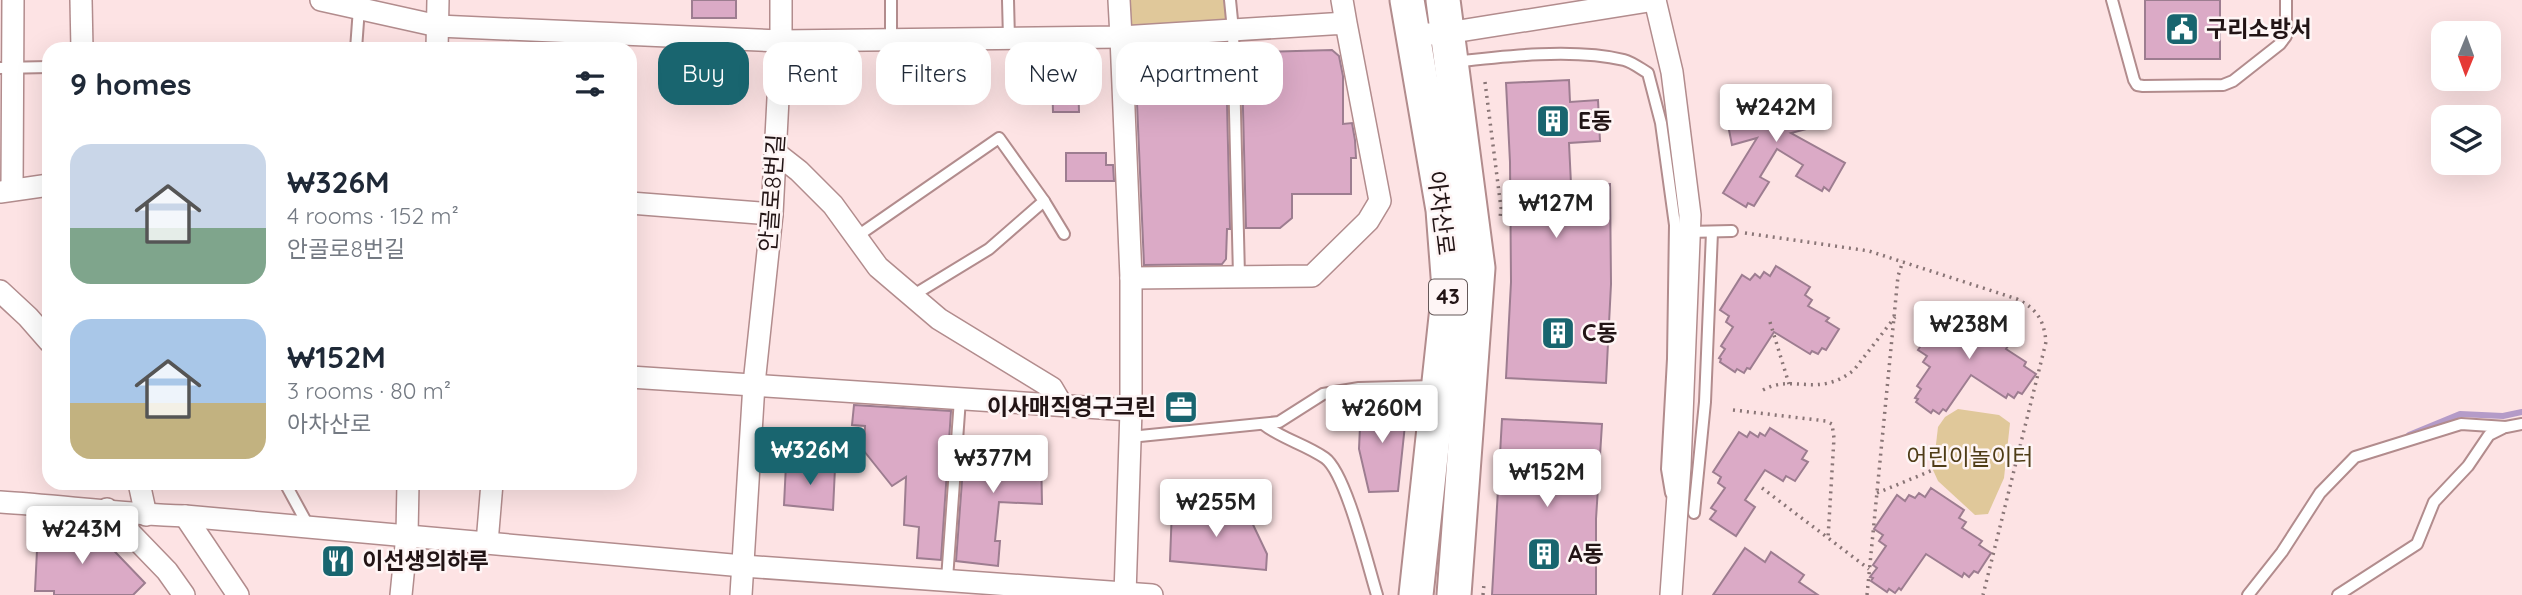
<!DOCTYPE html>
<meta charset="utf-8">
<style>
body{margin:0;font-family:Quicksand,"Noto Sans KR",sans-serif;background:#f2f2f3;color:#1f2937;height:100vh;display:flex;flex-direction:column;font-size:26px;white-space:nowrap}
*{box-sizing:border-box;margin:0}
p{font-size:23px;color:#747a83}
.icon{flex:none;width:38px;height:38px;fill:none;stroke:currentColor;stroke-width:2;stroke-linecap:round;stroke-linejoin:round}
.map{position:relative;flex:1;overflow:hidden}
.details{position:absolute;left:42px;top:42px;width:595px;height:448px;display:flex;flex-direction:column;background:#fff;border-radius:21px;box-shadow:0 7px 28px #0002}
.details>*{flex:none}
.guide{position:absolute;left:658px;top:42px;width:665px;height:63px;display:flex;gap:14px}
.needle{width:46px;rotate:181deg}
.buttons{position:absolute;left:2431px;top:21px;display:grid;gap:14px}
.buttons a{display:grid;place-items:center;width:70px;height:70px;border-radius:14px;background:#fff;box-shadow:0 7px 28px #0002;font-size:35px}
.price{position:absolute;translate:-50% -60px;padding:0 16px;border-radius:7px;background:#fff;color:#222;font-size:23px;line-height:46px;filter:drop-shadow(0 2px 4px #0008)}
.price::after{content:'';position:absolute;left:50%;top:42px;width:21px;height:16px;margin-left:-10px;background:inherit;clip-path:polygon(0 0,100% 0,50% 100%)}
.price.selected{background:#19656f;color:#fff}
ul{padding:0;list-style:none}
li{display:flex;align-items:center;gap:21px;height:175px;padding:0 28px}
li span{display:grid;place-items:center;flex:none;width:196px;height:140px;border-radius:21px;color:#555}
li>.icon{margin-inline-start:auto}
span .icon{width:84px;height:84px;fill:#fffc;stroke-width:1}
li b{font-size:30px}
h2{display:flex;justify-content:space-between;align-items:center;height:84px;padding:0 28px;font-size:30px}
.pill{padding:0 24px;border-radius:21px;background:#fff;box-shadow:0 7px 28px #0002;font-size:24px;line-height:63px}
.pill.selected{background:#19656f;color:#fff}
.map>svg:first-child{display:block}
.green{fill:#e0c89a}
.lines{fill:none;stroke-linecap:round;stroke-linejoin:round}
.stream{stroke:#b49bc8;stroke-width:6}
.building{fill:#dbaac6;stroke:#9d7d90;stroke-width:2}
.service-casing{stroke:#b28c8d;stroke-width:14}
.minor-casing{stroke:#b28c8d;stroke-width:24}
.primary-casing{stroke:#b28c8d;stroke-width:37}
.path{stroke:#897576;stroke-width:3.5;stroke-dasharray:2 5;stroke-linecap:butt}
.service{stroke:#fff;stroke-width:10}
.minor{stroke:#fff;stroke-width:21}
.primary{stroke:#fff;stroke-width:33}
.labels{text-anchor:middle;stroke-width:5;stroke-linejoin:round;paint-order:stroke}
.shield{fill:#fef5f5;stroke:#645858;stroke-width:2}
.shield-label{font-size:21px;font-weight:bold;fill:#221415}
.poi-label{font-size:23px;font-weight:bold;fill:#221415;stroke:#fef5f5;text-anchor:start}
.street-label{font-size:23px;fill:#221415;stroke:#fef5f5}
.park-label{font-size:23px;fill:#4f3d17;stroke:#fef5f5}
</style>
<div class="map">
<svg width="2522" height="595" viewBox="0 0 2522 595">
<rect width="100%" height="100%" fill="#fde3e4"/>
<g class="green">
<polygon points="1119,0 1230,0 1233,30 1121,37"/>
<polygon points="1958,409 1999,415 2010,423 2004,478 1988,514 1975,515 1938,481 1933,470 1938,427 1945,417"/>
</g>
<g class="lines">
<polyline class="stream" points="2409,435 2460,414 2503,416 2522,412"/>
</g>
<g class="building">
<rect x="692" y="0" width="44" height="18"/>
<rect x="2145" y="0" width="75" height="59"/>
<polygon points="1211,49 1226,62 1230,229 1227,229 1226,259 1222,264 1144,265 1135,57 1140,52"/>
<polygon points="1332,50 1339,56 1343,76 1343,124 1352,123 1355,140 1356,158 1351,158 1351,194 1292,194 1292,218 1280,228 1246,228 1242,70 1258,52"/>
<polygon points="1078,75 1079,112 1053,112 1052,76"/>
<polygon points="1569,80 1570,102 1598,100 1600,141 1569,143 1571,184 1610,184 1611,284 1606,383 1506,378 1511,282 1510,162 1506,83"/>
<polygon points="1802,90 1804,96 1807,95 1814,127 1791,133 1845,163 1829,191 1824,187 1822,191 1796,176 1803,165 1777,149 1760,177 1769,182 1754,206 1748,203 1746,207 1723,193 1757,138 1732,145 1725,110 1729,109 1728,105"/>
<polygon points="1066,153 1106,153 1106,165 1113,165 1114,181 1066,181"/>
<polygon points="1776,266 1810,287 1805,295 1812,300 1808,306 1829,318 1826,321 1839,329 1826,350 1822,348 1818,354 1812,351 1810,354 1774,332 1750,369 1747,368 1744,373 1737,369 1735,372 1720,362 1721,359 1719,358 1725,349 1721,346 1733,327 1726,322 1729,316 1720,310 1742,275 1750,280 1755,274 1760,278 1764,272 1770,276"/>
<polygon points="1976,308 2009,331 2003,339 2010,343 2006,349 2026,362 2024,366 2036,374 2022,394 2018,392 2014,398 2008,394 2006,398 1971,375 1946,411 1943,409 1939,414 1933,410 1931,413 1916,402 1918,399 1915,398 1921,389 1917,386 1930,367 1923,362 1927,356 1918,350 1941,316 1949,322 1954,316 1959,319 1963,314 1969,318"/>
<polygon points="1361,404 1407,406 1398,491 1369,492 1359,449"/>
<polygon points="854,405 951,411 941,560 917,558 919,527 904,525 906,477 892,486 864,451 865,426 852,425"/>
<polygon points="1502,419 1602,424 1596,519 1596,595 1492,595"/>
<polygon points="1770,428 1807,451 1802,459 1808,462 1795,481 1786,476 1783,481 1765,470 1745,500 1755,507 1736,536 1710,519 1716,511 1711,508 1725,488 1718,483 1721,477 1713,472 1739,432 1747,437 1750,432 1758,437 1760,433 1765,436"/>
<polygon points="965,441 1010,446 1010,443 1026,444 1026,451 1041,451 1042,504 999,502 995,541 1000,541 998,566 956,561"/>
<polygon points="786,464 835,468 833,510 784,505"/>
<polygon points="1931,488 1964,510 1959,518 1966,522 1962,528 1982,541 1979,545 1991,553 1978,573 1974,571 1969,577 1964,573 1962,577 1926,554 1901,590 1899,588 1895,593 1889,589 1887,592 1871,581 1873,578 1870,577 1877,568 1873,565 1886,546 1879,541 1883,535 1874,529 1897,495 1905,501 1909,495 1915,498 1919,493 1925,497"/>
<polygon points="1172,508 1247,512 1267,554 1266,570 1170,561"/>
<polygon points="38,530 97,533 145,583 133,595 54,595 54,591 35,591"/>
<polygon points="1745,548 1765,562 1771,552 1804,575 1799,582 1818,595 1713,595"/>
</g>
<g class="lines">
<g class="service-casing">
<g id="service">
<polyline points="891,0 891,40"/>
<polyline points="1008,0 1009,39"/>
<polyline points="1230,0 1233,30 1239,276"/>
<polyline points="2112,0 2134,80 2137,85 2143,86 2223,85 2233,81 2280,44 2286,36 2286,0"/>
<polyline points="356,49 359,8"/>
<path d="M 1454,62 C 1505,56 1574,48 1624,60 C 1632,62 1641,69 1648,73 L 1661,123 L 1675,225 L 1673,359 L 1667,469 L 1671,493"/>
<polyline points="0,68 49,67"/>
<polyline points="1044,201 1064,234"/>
<polyline points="1688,232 1732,231"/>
<polyline points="856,237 999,138 1044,201 989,249 912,296"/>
<path d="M 1263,424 C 1282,439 1305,444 1325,458 C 1346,473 1368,566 1377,595"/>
<polyline points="1130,437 1279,422 1323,394 1359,388 1434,386"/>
<polyline points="285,483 309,527"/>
<polyline points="1694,513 1705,402 1712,232"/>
<polyline points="947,579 960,399"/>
<polyline points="2248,595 2282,552 2320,493 2355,457 2461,424 2506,427 2522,424"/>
<polyline points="2338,595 2417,544 2434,502 2468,466 2489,435 2503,428"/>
</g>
</g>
<g class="minor-casing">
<g id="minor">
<polyline points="81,0 82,49"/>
<polyline points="321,0 438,26 781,41 781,0"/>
<polyline points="1342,0 1346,23 1380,201 1368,221 1312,276 1131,278 1121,37 1346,23"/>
<polyline points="1655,0 1672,72 1690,215 1680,466 1671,595"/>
<polyline points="1412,35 1447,33 1655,0"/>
<polyline points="437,49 438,0"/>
<polyline points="776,153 799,171 833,205 878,267 939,319 1052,388 1062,405"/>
<polyline points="12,189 13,0"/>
<polyline points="0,192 49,185"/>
<polyline points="630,203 772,214"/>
<polyline points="0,291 28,317 49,341"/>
<polyline points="630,377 1131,410"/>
<polyline points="139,483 146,515"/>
<path d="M 0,502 C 62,506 123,514 185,516 L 743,566 L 1152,595"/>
<polyline points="107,509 167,571 184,595"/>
<polyline points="185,516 238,595"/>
<polyline points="487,543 492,483"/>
<polyline points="401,595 407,535 408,483"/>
<polyline points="741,595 754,384 772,214 781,41 1121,37 1119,0"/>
<polyline points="1125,595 1131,410 1131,278"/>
</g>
</g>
<g class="primary-casing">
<g id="primary">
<polyline points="1407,0 1443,210 1449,289 1416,595"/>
<polyline points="1443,0 1478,268 1454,595"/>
</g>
</g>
<g class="path">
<polyline points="1485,82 1501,208 1500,219"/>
<path d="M 1745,233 L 1869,251 L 2017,299 C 2037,309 2044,320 2046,342 L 1983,595"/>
<polyline points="1770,322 1789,384"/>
<path d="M 1763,390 C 1794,373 1817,399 1854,370 L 1895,317"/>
<polyline points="1733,410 1826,421 1832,424 1834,438 1828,538"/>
<polyline points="1762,488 1869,569"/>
<polyline points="1877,493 1933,470"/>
<polyline points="1483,595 1484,584"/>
<polyline points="1867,595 1898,276 1903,261"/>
</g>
<use href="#service" class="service"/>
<use href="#minor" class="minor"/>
<use href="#primary" class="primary"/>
</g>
<defs>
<g id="civic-square" transform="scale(1.75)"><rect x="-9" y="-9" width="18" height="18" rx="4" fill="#19656f" stroke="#fef5f5"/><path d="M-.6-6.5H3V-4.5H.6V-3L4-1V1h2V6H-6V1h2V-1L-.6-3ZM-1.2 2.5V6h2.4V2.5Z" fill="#fff"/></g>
<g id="building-square" transform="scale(1.75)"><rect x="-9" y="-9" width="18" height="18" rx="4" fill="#19656f" stroke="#fef5f5"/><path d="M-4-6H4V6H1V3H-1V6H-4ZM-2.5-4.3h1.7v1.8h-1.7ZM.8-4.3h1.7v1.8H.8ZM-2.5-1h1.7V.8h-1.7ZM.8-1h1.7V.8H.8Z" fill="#fff"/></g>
<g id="office-square" transform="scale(1.75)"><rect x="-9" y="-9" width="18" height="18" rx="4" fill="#19656f" stroke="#fef5f5"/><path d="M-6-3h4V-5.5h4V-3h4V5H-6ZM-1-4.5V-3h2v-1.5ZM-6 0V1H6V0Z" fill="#fff"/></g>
<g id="restaurant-square" transform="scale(1.75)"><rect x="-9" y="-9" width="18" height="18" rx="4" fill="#19656f" stroke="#fef5f5"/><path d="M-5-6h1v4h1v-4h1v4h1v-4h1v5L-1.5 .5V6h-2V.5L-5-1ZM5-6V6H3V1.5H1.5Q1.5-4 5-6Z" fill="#fff"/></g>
</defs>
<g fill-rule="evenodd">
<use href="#civic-square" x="2182" y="29"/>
<use href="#building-square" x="1553" y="121"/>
<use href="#building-square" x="1558" y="333"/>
<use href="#office-square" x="1181" y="407"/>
<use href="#building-square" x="1544" y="554"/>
<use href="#restaurant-square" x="338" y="561"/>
</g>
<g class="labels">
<rect class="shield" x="1429" y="279.5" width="38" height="35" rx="5"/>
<g class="shield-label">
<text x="1448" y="304">43</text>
</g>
<g class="poi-label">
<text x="2206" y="37">구리소방서</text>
<text x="1578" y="129">E동</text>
<text x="1582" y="341">C동</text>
<text x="1156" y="415" text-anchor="end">이사매직영구크린</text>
<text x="1568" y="562">A동</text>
<text x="362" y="569">이선생의하루</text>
</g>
<g class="street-label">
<text transform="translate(772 193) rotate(-86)" y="8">안골로8번길</text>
<text transform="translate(1441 213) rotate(83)" y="8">아차산로</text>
</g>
<g class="park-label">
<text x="1970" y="465">어린이놀이터</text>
</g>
</g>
</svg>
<div class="buttons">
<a><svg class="needle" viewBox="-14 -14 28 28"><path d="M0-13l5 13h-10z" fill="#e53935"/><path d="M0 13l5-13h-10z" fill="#747a83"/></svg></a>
<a><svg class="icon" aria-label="layers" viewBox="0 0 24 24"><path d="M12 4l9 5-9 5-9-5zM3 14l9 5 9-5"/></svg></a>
</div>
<b class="price" style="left:1776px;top:144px">₩242M</b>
<b class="price" style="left:1556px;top:240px">₩127M</b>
<b class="price" style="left:1969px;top:361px">₩238M</b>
<b class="price" style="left:1382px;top:445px">₩260M</b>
<b class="price selected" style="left:810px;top:487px">₩326M</b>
<b class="price" style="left:993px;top:495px">₩377M</b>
<b class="price" style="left:1547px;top:509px">₩152M</b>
<b class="price" style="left:1216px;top:539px">₩255M</b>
<b class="price" style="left:82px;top:566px">₩243M</b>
<div class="guide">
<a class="pill selected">Buy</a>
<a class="pill">Rent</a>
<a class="pill">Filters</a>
<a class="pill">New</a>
<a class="pill">Apartment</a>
</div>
<section class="details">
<h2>9 homes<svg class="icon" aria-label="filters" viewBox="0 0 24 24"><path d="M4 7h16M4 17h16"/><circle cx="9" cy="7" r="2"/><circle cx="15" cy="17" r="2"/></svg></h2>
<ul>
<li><span style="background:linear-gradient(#c9d6e8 60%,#7fa58c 0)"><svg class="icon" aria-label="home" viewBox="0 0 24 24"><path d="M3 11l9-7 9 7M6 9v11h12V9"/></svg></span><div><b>₩326M</b><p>4 rooms · 152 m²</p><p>안골로8번길</p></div></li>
<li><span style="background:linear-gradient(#a9c7e8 60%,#c2b280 0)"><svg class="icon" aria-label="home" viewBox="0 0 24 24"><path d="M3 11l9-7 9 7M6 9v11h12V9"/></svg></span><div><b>₩152M</b><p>3 rooms · 80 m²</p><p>아차산로</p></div></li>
</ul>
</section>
</div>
